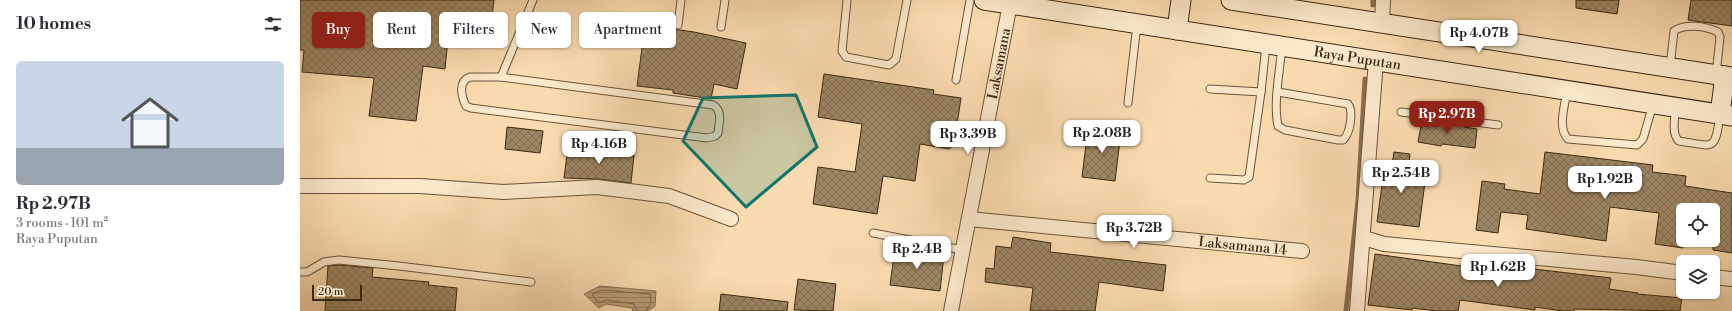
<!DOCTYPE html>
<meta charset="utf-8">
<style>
body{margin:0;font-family:"Libre Bodoni",serif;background:#f7f7f7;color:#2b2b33;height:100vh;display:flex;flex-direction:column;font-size:15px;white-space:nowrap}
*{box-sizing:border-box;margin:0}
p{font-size:13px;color:#7c7c81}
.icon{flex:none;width:22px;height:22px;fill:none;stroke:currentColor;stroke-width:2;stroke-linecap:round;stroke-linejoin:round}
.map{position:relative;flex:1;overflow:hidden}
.drawer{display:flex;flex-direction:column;background:#fff;width:300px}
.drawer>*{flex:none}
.hud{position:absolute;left:12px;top:12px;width:380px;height:36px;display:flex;gap:8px}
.fabs{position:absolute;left:1376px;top:203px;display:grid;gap:8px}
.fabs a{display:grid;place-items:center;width:44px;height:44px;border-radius:6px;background:#fff;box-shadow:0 1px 3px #0004;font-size:20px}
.scale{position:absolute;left:12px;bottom:10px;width:50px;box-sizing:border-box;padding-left:4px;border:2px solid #3b2912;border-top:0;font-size:11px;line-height:14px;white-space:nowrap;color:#3b2912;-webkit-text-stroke:3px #fce8cb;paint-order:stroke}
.price{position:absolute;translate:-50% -34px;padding:0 9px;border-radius:8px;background:#fff;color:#222;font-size:13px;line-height:26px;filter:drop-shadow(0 1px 2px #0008)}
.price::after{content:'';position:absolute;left:50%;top:24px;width:12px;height:9px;margin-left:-6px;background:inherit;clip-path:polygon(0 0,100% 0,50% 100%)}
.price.on{background:#8f2418;color:#fff}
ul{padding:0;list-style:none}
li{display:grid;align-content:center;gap:8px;height:212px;padding:0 16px}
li+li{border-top:1px solid #e1e1e2}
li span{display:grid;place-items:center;height:124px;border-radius:6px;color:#555}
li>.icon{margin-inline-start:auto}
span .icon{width:72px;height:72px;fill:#fffc;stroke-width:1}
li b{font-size:17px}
h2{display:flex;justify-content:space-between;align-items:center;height:48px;padding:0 16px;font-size:17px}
.tag{padding:0 14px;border-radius:6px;background:#fff;box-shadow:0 1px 3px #0004;font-size:14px;line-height:36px}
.tag.on{background:#8f2418;color:#fff}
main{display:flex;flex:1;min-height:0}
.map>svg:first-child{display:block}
.water{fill:url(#water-rules);stroke:#876f50}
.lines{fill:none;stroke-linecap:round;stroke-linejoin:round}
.shore{stroke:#7a6446;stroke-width:1}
.stream{stroke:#876f50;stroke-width:5}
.building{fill:url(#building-cross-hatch);stroke:#3b2912}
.service-casing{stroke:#6b5639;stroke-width:9}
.minor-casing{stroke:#6b5639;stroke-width:16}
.secondary-casing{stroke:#3b2912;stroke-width:21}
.service{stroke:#fce8cb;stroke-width:7}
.minor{stroke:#fce8cb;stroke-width:14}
.secondary{stroke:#fce8cb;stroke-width:19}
.marked{fill:#0f766e;fill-opacity:0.2;stroke:#0f766e;stroke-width:3;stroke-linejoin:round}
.labels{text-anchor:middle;stroke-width:4;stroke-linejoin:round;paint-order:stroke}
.street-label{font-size:14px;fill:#3b2912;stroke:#fce8cb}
</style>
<main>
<section class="drawer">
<h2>10 homes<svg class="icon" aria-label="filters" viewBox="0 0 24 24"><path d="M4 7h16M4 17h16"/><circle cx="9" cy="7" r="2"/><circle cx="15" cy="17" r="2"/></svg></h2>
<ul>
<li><span style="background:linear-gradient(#c9d6e8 70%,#9aa5b1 0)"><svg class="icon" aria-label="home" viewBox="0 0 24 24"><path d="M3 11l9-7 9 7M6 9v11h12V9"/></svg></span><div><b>Rp 2.97B</b><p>3 rooms · 101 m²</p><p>Raya Puputan</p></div></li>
</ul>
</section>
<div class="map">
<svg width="1432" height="311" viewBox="0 0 1432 311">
<defs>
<pattern id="water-rules" width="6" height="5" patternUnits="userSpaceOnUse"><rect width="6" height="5" fill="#b99e7a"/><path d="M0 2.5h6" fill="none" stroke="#988163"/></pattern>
<pattern id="building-cross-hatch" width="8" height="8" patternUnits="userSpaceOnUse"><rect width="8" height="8" fill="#9e8664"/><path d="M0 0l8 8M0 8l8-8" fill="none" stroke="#826e51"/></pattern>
</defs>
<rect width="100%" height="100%" fill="#fadbaf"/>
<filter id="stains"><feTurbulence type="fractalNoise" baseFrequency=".005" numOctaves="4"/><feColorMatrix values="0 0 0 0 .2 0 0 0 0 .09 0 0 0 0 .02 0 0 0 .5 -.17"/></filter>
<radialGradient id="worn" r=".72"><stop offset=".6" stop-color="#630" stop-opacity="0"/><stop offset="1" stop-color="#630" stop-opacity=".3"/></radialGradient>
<polygon class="water" points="300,286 356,291 355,306 348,311 333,311 332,308 306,304 299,308 284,294"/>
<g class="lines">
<polyline class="shore" points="337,311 334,304 306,300 299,303 292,295 301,290 350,294 351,303 346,311"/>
<g class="stream">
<polyline points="1073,0 1073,5"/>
<polyline points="1046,311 1058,200 1065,79"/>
</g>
</g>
<g class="building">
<polygon points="0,0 194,0 190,33 149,29 145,69 123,66 116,121 69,116 74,78 2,72 4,50 0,50"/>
<polygon points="1276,0 1319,0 1317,14 1276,8"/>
<polygon points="1391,0 1432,0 1432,26 1388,20"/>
<polygon points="345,25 394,32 446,43 437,89 414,84 411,99 373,93 373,90 337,86"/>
<polygon points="524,74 634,90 633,94 661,98 654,145 649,149 620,144 615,181 583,176 577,214 513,204 518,167 555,172 562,124 518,117"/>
<polygon points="1122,120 1177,129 1175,148 1142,144 1141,146 1118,142"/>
<polygon points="207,127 243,131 240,153 205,149"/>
<polygon points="788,128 821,132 815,181 782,177"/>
<polygon points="268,147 334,155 331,183 298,179 264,178"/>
<polygon points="1094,152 1110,154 1108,173 1126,175 1119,227 1077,222 1084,170 1091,171"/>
<polygon points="1245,152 1353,165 1352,172 1386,176 1385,186 1432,193 1432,253 1413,250 1413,210 1383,210 1383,248 1355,244 1359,213 1310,207 1306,241 1226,229 1228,215 1201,212 1198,233 1176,230 1182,181 1205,184 1204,189 1240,194"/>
<polygon points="713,237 751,243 750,252 866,265 863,291 799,282 795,311 730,311 733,288 685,282 686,268 694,269 696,246 711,248"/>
<polygon points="595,249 644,255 640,291 590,285"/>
<polygon points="1075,254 1176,268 1177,261 1208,264 1208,266 1311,278 1309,289 1338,293 1337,294 1382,298 1380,311 1274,309 1274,311 1263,311 1235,307 1235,310 1160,300 1158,311 1137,311 1112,308 1112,310 1068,305"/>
<polygon points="39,265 73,268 72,277 129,282 128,285 157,288 155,311 25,311 28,266"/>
<polygon points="498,279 536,284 533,311 494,310"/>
<polygon points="421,294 488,302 487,311 419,311"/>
</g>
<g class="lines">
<g class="service-casing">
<g id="service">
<polyline points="547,0 542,51 546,57 589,65 596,59 607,0"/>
<polyline points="378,25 381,0"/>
<polyline points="421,27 425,0"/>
<path d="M 1370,67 L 1374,31 C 1385,23 1406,26 1418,32 L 1420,37 L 1416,75"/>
<path d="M 170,77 L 201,77 L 413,105 C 423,111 419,122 418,133 L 415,136 L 407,138 L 171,108 L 166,106 C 161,96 158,81 170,77 Z"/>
<polyline points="201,77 233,0"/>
<polyline points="656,80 670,0"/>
<polyline points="910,89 961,92 966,45"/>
<path d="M 1267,91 C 1265,105 1257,128 1268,139 L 1337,145 L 1343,139 L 1353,104"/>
<path d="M 978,92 L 1048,104 C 1054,111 1050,134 1043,140 L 1038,140 L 985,130 L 978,126 C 973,103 980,70 982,46"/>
<polyline points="828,103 837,24"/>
<path d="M 1376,107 C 1375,117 1371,134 1379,141 C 1414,146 1415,153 1420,114"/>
<polyline points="1101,112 1198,125"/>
<polyline points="910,178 944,180 949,177 961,92"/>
<polyline points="573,233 663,250"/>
<polyline points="0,272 7,272 24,262 39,260 99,266 231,282"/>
</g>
</g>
<g class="minor-casing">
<g id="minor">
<polyline points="1082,23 1083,0"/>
<polyline points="0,186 120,186 203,192 297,187 369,196 431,219"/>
<path id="s1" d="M 669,219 L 1002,251"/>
<polyline points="1064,238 1084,244 1336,267 1383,273"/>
<polyline points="1413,277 1432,279"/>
<path id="s2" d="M 651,311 L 710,4"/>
<polyline points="1057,311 1076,60"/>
</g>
</g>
<g class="secondary-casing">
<g id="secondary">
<path id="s3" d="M 684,0 L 1432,116"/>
<polyline points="931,0 1432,77"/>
<polyline points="877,30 881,0"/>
<polyline points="1420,114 1425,76"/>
</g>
</g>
<use href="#service" class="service"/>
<use href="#minor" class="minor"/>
<use href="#secondary" class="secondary"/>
</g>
<path class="marked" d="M 496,95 L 517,147 L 446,207 L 383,141 L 403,98 Z"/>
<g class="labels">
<g class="street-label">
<text dy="5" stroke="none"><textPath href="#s3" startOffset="378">Raya Puputan</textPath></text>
<text dy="5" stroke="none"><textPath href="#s2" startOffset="252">Laksamana</textPath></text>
<text dy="5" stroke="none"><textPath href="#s1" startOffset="275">Laksamana 14</textPath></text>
</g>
</g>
<rect width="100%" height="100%" filter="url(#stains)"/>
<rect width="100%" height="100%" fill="url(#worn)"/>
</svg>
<div class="fabs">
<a><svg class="icon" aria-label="locate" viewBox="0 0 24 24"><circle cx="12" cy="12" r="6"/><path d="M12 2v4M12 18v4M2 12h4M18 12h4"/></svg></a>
<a><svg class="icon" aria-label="layers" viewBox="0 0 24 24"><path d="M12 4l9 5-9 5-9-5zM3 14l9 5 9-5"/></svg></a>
</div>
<div class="scale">20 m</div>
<b class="price" style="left:1179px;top:54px">Rp 4.07B</b>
<b class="price on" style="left:1147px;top:135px">Rp 2.97B</b>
<b class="price" style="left:802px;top:154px">Rp 2.08B</b>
<b class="price" style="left:668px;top:155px">Rp 3.39B</b>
<b class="price" style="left:299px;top:165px">Rp 4.16B</b>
<b class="price" style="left:1101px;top:194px">Rp 2.54B</b>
<b class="price" style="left:1305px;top:200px">Rp 1.92B</b>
<b class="price" style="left:834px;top:249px">Rp 3.72B</b>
<b class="price" style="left:617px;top:270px">Rp 2.4B</b>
<b class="price" style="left:1198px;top:288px">Rp 1.62B</b>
<div class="hud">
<a class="tag on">Buy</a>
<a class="tag">Rent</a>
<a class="tag">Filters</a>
<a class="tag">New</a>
<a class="tag">Apartment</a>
</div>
</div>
</main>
